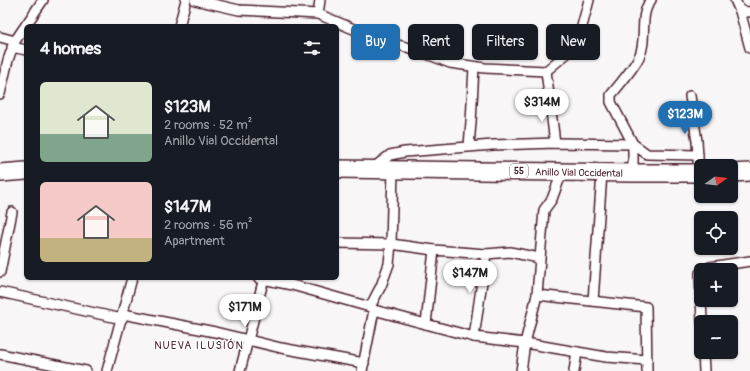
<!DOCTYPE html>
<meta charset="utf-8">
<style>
body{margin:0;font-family:Pangolin,sans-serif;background:#20242c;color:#f1f3f6;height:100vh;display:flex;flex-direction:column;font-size:15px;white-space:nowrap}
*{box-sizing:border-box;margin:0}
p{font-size:13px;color:#9ea1a6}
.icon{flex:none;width:22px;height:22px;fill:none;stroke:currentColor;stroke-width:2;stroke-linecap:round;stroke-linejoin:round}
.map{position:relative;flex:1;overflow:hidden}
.sheet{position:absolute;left:24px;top:24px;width:315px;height:256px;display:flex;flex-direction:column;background:#171b24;border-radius:6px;box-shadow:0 1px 3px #0004}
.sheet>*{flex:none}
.top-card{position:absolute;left:351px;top:24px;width:339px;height:36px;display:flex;gap:8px}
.needle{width:26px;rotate:75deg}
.controls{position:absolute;left:694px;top:159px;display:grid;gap:8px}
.controls a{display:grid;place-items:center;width:44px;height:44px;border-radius:6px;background:#171b24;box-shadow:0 1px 3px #0004;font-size:20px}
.price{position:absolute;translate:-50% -34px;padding:0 9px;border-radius:14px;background:#fff;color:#222;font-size:13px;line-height:26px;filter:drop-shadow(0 1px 2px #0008)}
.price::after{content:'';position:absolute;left:50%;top:24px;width:12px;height:9px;margin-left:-6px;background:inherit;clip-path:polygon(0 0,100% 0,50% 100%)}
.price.on{background:#1f6fb2;color:#fff}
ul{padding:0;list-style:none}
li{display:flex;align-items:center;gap:12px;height:100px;padding:0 16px}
li span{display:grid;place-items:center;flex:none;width:112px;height:80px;border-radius:6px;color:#555}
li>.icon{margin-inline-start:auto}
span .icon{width:48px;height:48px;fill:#fffc;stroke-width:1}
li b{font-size:17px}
h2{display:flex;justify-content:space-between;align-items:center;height:48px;padding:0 16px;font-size:17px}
.tag{padding:0 14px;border-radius:6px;background:#171b24;box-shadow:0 1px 3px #0004;font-size:14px;line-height:36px}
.tag.on{background:#1f6fb2;color:#fff}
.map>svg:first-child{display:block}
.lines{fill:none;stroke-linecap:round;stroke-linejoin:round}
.street-casing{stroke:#4a1f2b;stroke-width:12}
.highway-casing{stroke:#4a1f2b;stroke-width:20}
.street{stroke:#fff;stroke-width:9}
.highway{stroke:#fff;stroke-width:17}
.labels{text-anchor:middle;stroke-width:3;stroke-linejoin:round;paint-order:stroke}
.shield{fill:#fff;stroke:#80626b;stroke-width:1}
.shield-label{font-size:9px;font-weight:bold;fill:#4a1f2b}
.street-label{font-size:10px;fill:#4a1f2b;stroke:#fff}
.neighbourhood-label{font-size:11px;letter-spacing:1px;fill:#4a1f2b;stroke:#fff}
</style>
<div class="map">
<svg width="750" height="371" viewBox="0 0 750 371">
<rect width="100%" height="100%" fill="#f8f6f7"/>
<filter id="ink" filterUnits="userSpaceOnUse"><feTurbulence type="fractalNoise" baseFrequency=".025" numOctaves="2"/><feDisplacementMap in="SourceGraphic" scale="8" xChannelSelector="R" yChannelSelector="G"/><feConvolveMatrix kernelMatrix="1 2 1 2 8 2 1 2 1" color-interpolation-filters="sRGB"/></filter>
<g filter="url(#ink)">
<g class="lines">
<g class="street-casing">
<g id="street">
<polyline points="195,0 239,10 318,14 382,41 414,49 450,63 485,68 546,71 577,45 589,0"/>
<polyline points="735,0 740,11 750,48"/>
<polyline points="740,11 750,12"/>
<polyline points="318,14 320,0"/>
<polyline points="179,26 186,0"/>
<polyline points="0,37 15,41"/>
<polyline points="12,47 26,50"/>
<polyline points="546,71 555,143"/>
<polyline points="0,94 8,60 15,41 43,0"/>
<polyline points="690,96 697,141 699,173"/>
<polyline points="469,146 471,122 474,67"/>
<polyline points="373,168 390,155 405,152 493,145 555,143 633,144 647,154 698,155"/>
<path d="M 633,173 L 633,144 L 611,102 L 611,95 C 620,84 633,69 639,57 C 648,40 638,16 651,0"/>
<polyline points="337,243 391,244 434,250 486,254 510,252 539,258"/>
<polyline points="705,270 710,267 750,261"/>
<polyline points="0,272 12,212"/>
<polyline points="701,272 700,273 702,322"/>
<polyline points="258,278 292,285 370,307 374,310 474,337 525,343 606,357 647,360"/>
<polyline points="0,292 122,319"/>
<polyline points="537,295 646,307 647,371"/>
<polyline points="593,301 602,173"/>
<polyline points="370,307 381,286 389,264 391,244 393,170"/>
<polyline points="123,314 215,332 281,348 364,363"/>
<polyline points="426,324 434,250"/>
<polyline points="474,337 486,254"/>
<polyline points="703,352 704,371"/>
<polyline points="0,354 86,371"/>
<polyline points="107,371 132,278"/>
<polyline points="240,371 264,278"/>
<polyline points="362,371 374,310"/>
<polyline points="521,371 525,343 537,295 544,210 552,199 562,172"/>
<polyline points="574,371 577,352"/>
</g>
</g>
<g class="highway-casing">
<g id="highway">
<polyline points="337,169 633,173 701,173"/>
<polyline points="0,173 26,171"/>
<polyline points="731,173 750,172"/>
</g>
</g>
<use href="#street" class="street"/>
<use href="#highway" class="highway"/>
</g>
</g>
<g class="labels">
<rect class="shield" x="510" y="164" width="18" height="14" rx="3"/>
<g class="shield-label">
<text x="519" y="174">55</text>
</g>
<g class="street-label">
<text transform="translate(579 172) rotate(1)" y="4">Anillo Vial Occidental</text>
</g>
<g class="neighbourhood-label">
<text x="199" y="349">NUEVA ILUSIÓN</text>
</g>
</g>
</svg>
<div class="controls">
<a><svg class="needle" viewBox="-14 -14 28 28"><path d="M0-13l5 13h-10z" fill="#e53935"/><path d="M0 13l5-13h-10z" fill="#9ea1a6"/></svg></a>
<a><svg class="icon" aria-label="locate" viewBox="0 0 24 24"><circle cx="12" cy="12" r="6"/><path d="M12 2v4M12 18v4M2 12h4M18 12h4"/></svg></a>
<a>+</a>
<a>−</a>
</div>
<b class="price" style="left:542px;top:123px">$314M</b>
<b class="price on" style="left:685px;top:135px">$123M</b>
<b class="price" style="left:470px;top:294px">$147M</b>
<b class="price" style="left:245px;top:328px">$171M</b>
<div class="top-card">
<a class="tag on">Buy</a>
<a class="tag">Rent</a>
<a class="tag">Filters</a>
<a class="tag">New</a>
</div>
<section class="sheet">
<h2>4 homes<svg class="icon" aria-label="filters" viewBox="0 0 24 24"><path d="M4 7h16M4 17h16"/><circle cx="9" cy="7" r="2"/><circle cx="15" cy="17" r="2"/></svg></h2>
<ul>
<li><span style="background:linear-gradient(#dfe7d0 65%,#7fa58c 0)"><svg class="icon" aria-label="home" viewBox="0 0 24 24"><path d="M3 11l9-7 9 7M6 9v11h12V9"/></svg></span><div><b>$123M</b><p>2 rooms · 52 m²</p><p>Anillo Vial Occidental</p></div></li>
<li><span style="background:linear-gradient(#f6c9c9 70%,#c2b280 0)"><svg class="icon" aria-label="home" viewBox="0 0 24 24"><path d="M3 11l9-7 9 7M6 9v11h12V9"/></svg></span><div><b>$147M</b><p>2 rooms · 56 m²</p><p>Apartment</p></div></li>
</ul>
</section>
</div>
